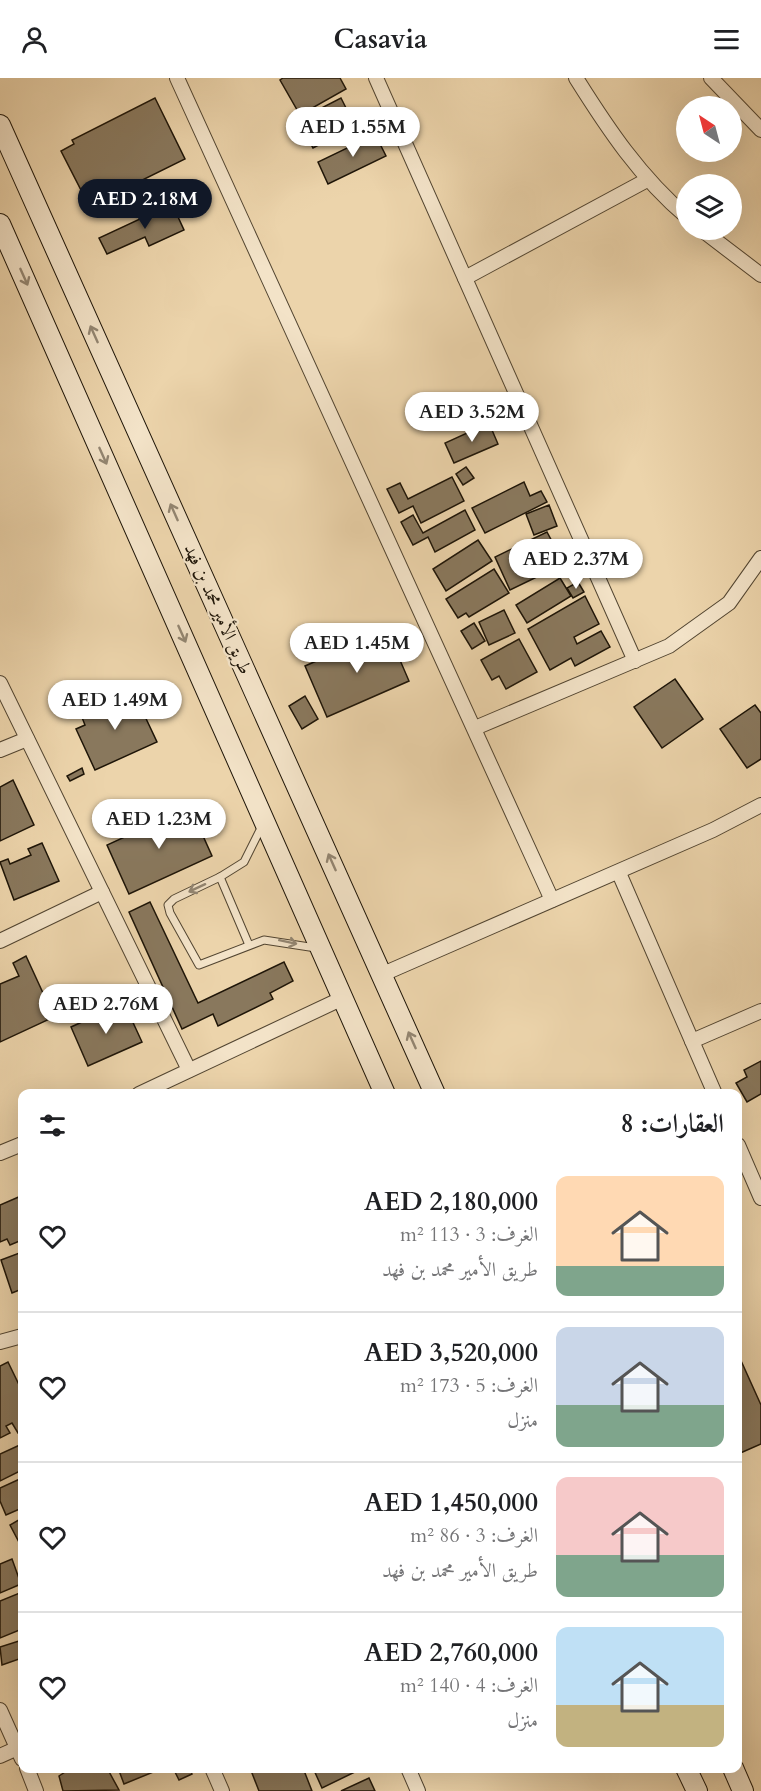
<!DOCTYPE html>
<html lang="ar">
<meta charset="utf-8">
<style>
body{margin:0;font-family:Cardo,Amiri,serif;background:#f6f6f6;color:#202124;direction:rtl;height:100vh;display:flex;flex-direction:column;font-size:22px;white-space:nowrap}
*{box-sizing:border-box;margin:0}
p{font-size:20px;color:#757577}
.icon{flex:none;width:33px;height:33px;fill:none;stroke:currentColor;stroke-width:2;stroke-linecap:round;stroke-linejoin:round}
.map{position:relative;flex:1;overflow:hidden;direction:ltr}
.drawer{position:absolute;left:18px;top:1011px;width:724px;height:684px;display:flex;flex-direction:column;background:#fff;border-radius:12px;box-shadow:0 6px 24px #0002;direction:rtl}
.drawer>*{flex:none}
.needle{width:39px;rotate:324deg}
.tools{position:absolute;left:676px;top:18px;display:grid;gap:12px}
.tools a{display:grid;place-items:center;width:66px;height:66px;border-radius:50%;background:#fff;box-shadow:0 6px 24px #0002;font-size:30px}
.price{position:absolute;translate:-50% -51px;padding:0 14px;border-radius:21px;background:#fff;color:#222;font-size:20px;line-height:39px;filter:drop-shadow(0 2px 3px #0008)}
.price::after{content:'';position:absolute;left:50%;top:36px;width:18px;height:14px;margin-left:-9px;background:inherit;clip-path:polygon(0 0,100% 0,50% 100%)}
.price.current{background:#111827;color:#fff}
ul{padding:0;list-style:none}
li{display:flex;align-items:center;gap:18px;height:150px;padding:0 18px}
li+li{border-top:2px solid #e0e0e0}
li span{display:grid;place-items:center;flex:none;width:168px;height:120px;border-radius:12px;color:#555}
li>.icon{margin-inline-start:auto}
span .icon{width:72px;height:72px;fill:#fffc;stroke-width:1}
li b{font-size:26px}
h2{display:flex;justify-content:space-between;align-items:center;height:72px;padding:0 18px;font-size:26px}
header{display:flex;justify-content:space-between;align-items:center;height:78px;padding:0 18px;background:#fff;font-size:27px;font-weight:700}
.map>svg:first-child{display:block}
.building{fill:#89785d;stroke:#1e1508;stroke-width:1.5}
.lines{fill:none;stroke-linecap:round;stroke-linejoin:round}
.lane-casing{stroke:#524531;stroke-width:9}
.street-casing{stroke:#524531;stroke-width:16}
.secondary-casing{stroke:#1e1508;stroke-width:22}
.lane{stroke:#f3e3c8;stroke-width:7}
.street{stroke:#f3e3c8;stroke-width:14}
.secondary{stroke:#f3e3c8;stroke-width:20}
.oneway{stroke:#938672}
.labels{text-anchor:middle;stroke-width:4.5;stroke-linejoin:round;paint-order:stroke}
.street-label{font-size:18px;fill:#1e1508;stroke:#f3e3c8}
</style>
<header><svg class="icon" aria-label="menu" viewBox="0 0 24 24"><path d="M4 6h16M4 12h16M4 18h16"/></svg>Casavia<svg class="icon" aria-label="person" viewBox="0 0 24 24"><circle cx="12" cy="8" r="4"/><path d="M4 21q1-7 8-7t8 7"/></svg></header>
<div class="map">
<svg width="761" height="1713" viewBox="0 0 761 1713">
<rect width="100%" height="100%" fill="#ecd4ab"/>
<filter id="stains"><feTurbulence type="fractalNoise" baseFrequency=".00333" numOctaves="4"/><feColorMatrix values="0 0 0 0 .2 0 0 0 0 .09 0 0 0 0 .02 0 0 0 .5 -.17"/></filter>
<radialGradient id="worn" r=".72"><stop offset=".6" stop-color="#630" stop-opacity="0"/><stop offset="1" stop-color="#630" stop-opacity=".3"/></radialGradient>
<g class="building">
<polygon points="283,0 340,0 346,11 300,37 280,2"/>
<polygon points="155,20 185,81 98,124 92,112 83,116 61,73 74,66 72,62"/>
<polygon points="341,20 355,48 313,70 298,42"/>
<polygon points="371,48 386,78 328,106 318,84 366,61 362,52"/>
<polygon points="91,114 95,121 85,127 81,119"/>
<polygon points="172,126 184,152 149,168 145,159 107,176 99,160"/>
<polygon points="489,345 498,366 454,385 445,365"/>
<polygon points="466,389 474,400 463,407 456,396"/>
<polygon points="452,399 464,423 421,445 413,428 399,435 387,411 400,405 408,421"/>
<polygon points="524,404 530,418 541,413 547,424 485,455 472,430"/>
<polygon points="549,427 557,448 534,457 526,436"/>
<polygon points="465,432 475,452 435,474 428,459 413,467 401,444 413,437 423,455"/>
<polygon points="547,454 554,467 559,465 568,484 510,512 495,479"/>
<polygon points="478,462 492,483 446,513 433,491"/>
<polygon points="494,491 509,515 469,539 466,535 458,540 446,521"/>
<polygon points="560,500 571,518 527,545 516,527"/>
<polygon points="578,504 584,514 573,520 567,510"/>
<polygon points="585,518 599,546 574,559 577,566 601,553 610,569 575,588 571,580 550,592 528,551"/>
<polygon points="504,532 515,555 489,567 479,544"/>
<polygon points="474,545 485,563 472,571 461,553"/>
<polygon points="387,552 409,603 327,639 305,588"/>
<polygon points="519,561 537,594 506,611 499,598 492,602 481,582"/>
<polygon points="675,601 703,641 662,670 634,629"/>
<polygon points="133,613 157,664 95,692 76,651 85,647 81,637"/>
<polygon points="305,618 318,641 302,651 289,628"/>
<polygon points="755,627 761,635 761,681 747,690 720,651"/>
<polygon points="82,690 84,696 70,703 67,698"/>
<polygon points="13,702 34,747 0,763 0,709"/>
<polygon points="190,729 212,778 129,816 107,767"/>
<polygon points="42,765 59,803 14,822 0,784 8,781 10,786 31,777 28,771"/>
<polygon points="150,824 198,925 284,884 293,903 270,915 273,921 218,948 213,936 182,951 129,834"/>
<polygon points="26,878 54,939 0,964 0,906 19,898 13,885"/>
<polygon points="124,925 142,964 88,988 71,949"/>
<polygon points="761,983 761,1016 747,1024 736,1005 747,999 744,992"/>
<polygon points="21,1118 22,1162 10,1167 7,1161 0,1164 0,1127"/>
<polygon points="22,1174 22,1211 12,1215 1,1182"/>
<polygon points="738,1276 761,1327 761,1366 738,1376"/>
<polygon points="8,1284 22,1313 22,1353 18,1355 12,1345 6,1348 10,1355 0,1360 0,1288"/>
<polygon points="22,1366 22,1392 0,1403 0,1376"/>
<polygon points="22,1400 22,1430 6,1437 0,1423 0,1410"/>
<polygon points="22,1440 22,1470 10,1447"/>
<polygon points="12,1481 21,1506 0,1515 0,1486"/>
<polygon points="22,1514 22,1551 0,1560 0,1523"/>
<polygon points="22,1562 22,1580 2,1587 0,1569"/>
<polygon points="63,1690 107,1690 119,1712 63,1713 59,1698 65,1694"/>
<polygon points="118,1690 163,1690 124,1706"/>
<polygon points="173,1690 190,1690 192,1696 179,1702"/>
<polygon points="250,1690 303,1690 312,1713 259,1713"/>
<polygon points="313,1690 363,1690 322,1710"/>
<polygon points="369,1700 375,1713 341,1713"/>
</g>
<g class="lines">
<g class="lane-casing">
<g id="lane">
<polyline points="262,748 244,784 220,799 174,821 168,827 170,835 199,887 264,862 316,870"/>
<polyline points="220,799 249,867"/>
</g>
</g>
<g class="street-casing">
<g id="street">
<polyline points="177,0 552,822"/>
<polyline points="376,0 635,583"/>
<path d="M 576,0 C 608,51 640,99 687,139"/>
<polyline points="711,0 761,52"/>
<polyline points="702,152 761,197"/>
<polyline points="465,200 647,102"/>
<polyline points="0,605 189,992"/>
<polyline points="475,650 669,568 729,525 761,480"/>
<polyline points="0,672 27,661"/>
<polyline points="619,795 715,1016"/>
<polyline points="0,863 102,814"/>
<polyline points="383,896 713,752 761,727"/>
<polyline points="692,963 761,933"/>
<polyline points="139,1016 343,920"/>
<polyline points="738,1067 761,1120"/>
<polyline points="0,1075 22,1066"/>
<polyline points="0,1264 22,1258"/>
<polyline points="0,1632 22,1681"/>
<polyline points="0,1678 22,1668"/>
<polyline points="27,1690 36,1713"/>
<polyline points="212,1690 222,1713"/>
<polyline points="408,1690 418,1713"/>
</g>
</g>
<g class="secondary-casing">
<g id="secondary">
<polyline points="0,47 435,1016"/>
<polyline points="0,146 385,1016"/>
<polyline points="686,1690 697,1713"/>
<polyline points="733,1690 743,1713"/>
</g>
</g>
<use href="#lane" class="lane"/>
<use href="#street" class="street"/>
<use href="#secondary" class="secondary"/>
</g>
<defs><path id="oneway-shaft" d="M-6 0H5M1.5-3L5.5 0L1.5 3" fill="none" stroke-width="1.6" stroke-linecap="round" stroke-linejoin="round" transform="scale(1.5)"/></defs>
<g class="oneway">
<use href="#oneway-shaft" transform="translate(24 199) rotate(66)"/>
<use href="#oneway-shaft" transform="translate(94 256) rotate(-114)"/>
<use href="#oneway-shaft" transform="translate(103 378) rotate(66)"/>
<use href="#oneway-shaft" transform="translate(174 434) rotate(-114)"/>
<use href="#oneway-shaft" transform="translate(182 556) rotate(66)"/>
<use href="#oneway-shaft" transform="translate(332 784) rotate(-114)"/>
<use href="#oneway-shaft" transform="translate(197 810) rotate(155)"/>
<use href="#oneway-shaft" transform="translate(288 864) rotate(12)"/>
<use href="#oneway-shaft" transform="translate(412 962) rotate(-114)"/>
</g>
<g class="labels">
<g class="street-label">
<text transform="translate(218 531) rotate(66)" y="6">طريق الأمير محمد بن فهد</text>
</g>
</g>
<rect width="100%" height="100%" filter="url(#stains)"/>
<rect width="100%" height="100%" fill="url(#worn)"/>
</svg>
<div class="tools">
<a><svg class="needle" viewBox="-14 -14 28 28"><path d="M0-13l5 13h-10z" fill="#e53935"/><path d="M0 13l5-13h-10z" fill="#757577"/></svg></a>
<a><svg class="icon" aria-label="layers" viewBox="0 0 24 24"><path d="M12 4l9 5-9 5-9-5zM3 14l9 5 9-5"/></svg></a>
</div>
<b class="price" style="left:353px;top:80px">AED 1.55M</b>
<b class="price current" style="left:145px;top:152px">AED 2.18M</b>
<b class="price" style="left:472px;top:365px">AED 3.52M</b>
<b class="price" style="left:576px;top:512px">AED 2.37M</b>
<b class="price" style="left:357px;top:596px">AED 1.45M</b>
<b class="price" style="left:115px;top:653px">AED 1.49M</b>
<b class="price" style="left:159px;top:772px">AED 1.23M</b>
<b class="price" style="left:106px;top:957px">AED 2.76M</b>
<section class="drawer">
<h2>العقارات: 8<svg class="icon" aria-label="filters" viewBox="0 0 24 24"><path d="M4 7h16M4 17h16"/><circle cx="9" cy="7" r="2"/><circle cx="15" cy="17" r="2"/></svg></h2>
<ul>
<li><span style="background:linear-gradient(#ffd9b3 75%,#7fa58c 0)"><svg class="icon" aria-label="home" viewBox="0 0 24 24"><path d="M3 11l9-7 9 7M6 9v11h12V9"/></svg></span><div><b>AED 2,180,000</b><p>الغرف: 3 · 113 m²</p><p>طريق الأمير محمد بن فهد</p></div><svg class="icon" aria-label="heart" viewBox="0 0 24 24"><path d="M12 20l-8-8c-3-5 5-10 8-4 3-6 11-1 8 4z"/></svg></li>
<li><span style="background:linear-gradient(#c9d6e8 65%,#7fa58c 0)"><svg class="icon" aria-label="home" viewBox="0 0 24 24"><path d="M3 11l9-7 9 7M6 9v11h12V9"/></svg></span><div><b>AED 3,520,000</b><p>الغرف: 5 · 173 m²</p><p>منزل</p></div><svg class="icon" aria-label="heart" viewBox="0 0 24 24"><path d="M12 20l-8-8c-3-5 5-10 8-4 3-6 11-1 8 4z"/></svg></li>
<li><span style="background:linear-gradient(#f6c9c9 65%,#7fa58c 0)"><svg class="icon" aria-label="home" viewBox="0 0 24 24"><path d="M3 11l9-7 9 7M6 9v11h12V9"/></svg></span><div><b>AED 1,450,000</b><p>الغرف: 3 · 86 m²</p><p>طريق الأمير محمد بن فهد</p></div><svg class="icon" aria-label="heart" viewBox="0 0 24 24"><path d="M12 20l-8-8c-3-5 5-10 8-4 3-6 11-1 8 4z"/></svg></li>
<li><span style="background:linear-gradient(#bfe0f5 65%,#c2b280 0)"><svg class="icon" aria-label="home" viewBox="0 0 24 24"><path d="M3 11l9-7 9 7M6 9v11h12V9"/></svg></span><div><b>AED 2,760,000</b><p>الغرف: 4 · 140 m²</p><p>منزل</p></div><svg class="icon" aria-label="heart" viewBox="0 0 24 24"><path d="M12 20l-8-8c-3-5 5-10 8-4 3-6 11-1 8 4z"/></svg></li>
</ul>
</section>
</div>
